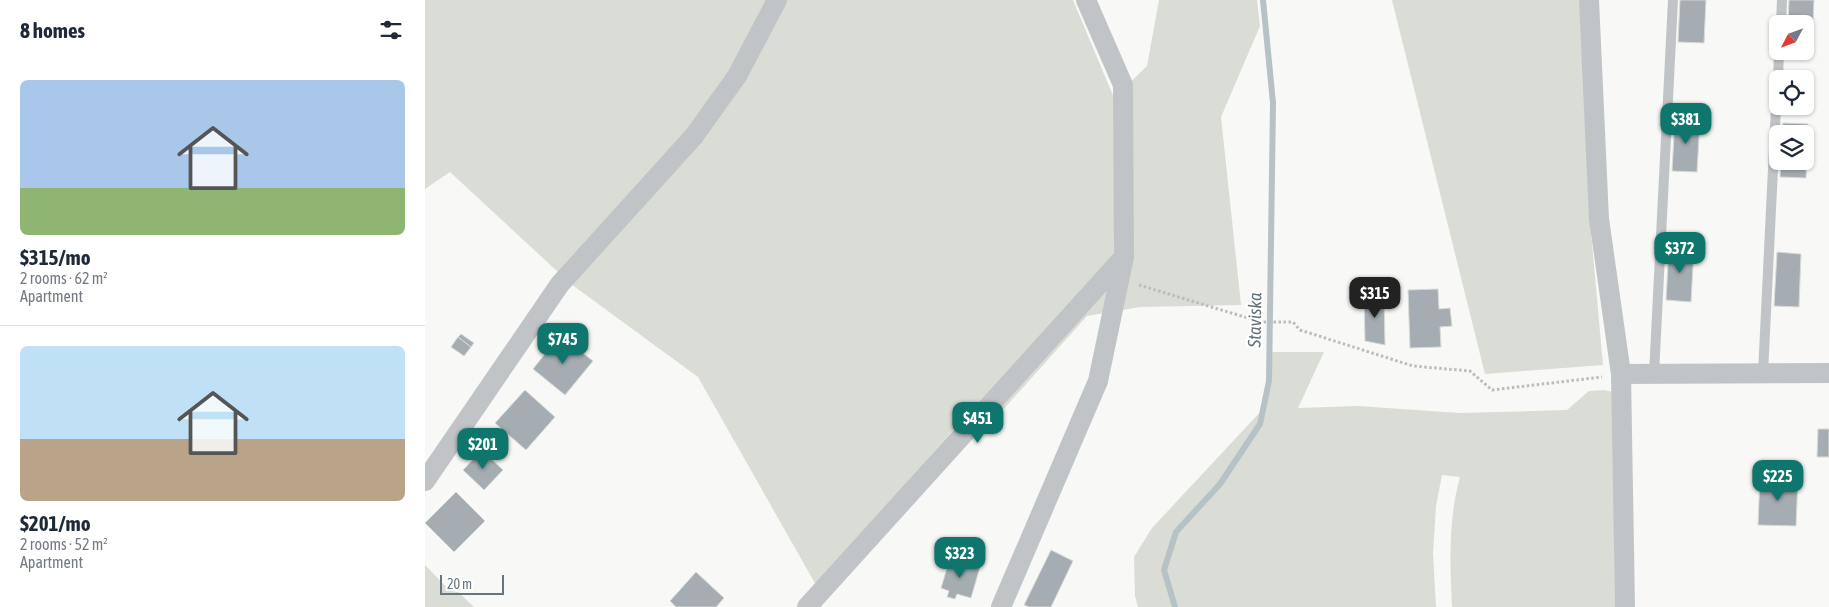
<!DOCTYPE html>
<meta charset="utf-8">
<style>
body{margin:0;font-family:"Asap Condensed",sans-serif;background:#f6f6f7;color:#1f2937;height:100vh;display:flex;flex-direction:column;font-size:19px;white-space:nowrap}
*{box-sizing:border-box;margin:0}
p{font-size:16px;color:#747a83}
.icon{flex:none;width:28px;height:28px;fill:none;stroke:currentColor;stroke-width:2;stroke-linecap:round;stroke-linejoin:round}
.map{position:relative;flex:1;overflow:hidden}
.sheet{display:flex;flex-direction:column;background:#fff;width:425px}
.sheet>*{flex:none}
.needle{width:32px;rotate:229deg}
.controls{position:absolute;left:1344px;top:15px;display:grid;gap:10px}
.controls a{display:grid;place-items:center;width:45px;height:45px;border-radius:8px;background:#fff;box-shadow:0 1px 4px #0004;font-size:25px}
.scale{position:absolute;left:15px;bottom:12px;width:64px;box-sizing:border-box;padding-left:5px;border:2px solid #66757e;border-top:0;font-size:14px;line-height:18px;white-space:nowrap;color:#66757e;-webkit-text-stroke:4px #fff;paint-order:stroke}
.price{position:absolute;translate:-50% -42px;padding:0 11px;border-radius:10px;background:#0f766e;color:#fff;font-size:16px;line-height:32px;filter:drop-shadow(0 1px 2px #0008)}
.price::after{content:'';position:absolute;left:50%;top:30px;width:15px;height:11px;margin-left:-8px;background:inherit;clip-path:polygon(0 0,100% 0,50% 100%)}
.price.active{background:#222;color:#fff}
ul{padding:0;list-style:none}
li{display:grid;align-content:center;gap:10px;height:265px;padding:0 20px}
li+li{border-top:1px solid #e0e1e3}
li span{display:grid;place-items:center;height:155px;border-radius:8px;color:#555}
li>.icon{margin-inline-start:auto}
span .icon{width:90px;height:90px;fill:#fffc;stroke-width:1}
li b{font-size:21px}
h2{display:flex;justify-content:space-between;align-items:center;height:60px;padding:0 20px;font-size:21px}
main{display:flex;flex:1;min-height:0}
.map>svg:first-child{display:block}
.green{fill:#d9ddd6}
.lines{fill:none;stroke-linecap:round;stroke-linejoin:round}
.stream{stroke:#b7c2c6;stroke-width:6}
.building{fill:#a5adb2;stroke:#dadad8}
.path{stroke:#babdbf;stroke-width:3;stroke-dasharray:2.5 2.5;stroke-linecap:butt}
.service{stroke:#c0c4c7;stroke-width:10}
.minor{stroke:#c0c4c7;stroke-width:20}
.labels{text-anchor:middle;stroke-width:5;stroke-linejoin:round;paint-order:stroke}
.water-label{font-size:18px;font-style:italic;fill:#617378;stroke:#fff}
</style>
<main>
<section class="sheet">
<h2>8 homes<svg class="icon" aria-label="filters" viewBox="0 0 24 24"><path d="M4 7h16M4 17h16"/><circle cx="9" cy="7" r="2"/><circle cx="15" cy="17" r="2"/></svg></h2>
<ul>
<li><span style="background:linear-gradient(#a9c7e8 70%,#8fb573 0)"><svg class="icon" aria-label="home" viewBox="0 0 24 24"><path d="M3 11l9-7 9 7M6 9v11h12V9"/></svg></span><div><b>$315/mo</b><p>2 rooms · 62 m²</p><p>Apartment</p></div></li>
<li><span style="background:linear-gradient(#bfe0f5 60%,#b9a48a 0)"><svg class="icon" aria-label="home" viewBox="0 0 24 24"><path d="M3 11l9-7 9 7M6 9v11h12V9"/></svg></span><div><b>$201/mo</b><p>2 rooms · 52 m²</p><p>Apartment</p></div></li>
</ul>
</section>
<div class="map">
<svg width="1404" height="607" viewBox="0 0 1404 607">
<rect width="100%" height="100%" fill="#f8f8f6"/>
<g class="green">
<polygon points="0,0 648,0 689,98 722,66 734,0 832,0 835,26 796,117 816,305 715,307 662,316 576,412 551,404 391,585 273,377 146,284 25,172 0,189"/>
<polygon points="967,0 1155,0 1165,221 1178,365 1060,374"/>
<path d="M 846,352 L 899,352 L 873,408 L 933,406 L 1034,413 L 1142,410 L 1164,391 L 1179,390 L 1188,392 L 1190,607 L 1027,607 C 1025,562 1023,521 1035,477 L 1017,475 L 1011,506 L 1008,553 L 1011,607 L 713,607 L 710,596 L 709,557 L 727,528 L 838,409 Z"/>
<polygon points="0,565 25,591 33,592 49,607 0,607"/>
</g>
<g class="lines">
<polyline class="stream" points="750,607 739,570 751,532 795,484 835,424 844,381 848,103 838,0"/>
</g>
<g class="building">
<polygon points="1255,0 1281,0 1279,43 1253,42"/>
<polygon points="1364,0 1389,0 1387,49 1380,48 1380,24 1363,24"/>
<polygon points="1250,118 1275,119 1272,172 1247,171"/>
<polygon points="1358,123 1383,124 1381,178 1355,177 1356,161 1380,161 1380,134 1358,134"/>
<polygon points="1244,247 1269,248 1266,302 1241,300"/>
<polygon points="1352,252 1376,254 1374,307 1349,306"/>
<polygon points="1013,289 1014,309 1025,308 1027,326 1015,327 1016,347 985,348 983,290"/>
<polygon points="939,296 959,296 960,345 940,341"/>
<polygon points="36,334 49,343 46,347 33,337"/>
<polygon points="135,335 168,361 140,395 108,369"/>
<polygon points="33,337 46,347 39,356 26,347"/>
<polygon points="100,390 130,417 101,450 70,423"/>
<polygon points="1393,429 1404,429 1404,457 1392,457"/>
<polygon points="57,450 78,470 59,490 38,470"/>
<polygon points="1335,477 1373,479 1371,526 1333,525"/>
<polygon points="31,492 60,521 29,552 0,523"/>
<polygon points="626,550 648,561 626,607 604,607 599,605"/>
<polygon points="525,558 555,567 546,598 532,594 530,599 522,597 524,591 516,588"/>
<polygon points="271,572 299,598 291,607 251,607 245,601"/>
</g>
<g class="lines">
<polyline class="path" points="714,285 836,322 868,322 875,330 988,366 1045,371 1067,390 1177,377"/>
<g class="service">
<polyline points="1356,24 1357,0"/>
<polyline points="1353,79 1354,51"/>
<polyline points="1338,373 1352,87"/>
<polyline points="1229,374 1248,0"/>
</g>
<g class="minor">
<polyline points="1164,0 1174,219 1196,374 1404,373"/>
<polyline points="1196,374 1200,607"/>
<polyline points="0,481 135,284 269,136 312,76 352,0"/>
<polyline points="382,607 698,258"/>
<polyline points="576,607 673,381 699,257 698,85 661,0"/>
</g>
</g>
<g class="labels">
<g class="water-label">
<text transform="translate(830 320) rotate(-89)" y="6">Staviska</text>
</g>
</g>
</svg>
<div class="controls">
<a><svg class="needle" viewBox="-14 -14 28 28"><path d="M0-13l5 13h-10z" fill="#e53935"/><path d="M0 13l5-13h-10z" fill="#747a83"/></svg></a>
<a><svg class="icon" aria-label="locate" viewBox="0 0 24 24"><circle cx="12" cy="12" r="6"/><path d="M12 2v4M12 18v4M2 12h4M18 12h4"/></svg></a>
<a><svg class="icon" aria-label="layers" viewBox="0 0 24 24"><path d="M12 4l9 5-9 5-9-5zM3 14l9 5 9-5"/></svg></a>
</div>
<div class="scale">20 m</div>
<b class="price" style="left:1261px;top:145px">$381</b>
<b class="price" style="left:1255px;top:274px">$372</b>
<b class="price active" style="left:950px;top:319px">$315</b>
<b class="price" style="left:138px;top:365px">$745</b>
<b class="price" style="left:553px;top:444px">$451</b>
<b class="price" style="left:58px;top:470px">$201</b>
<b class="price" style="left:1353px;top:502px">$225</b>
<b class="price" style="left:535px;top:579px">$323</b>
</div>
</main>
